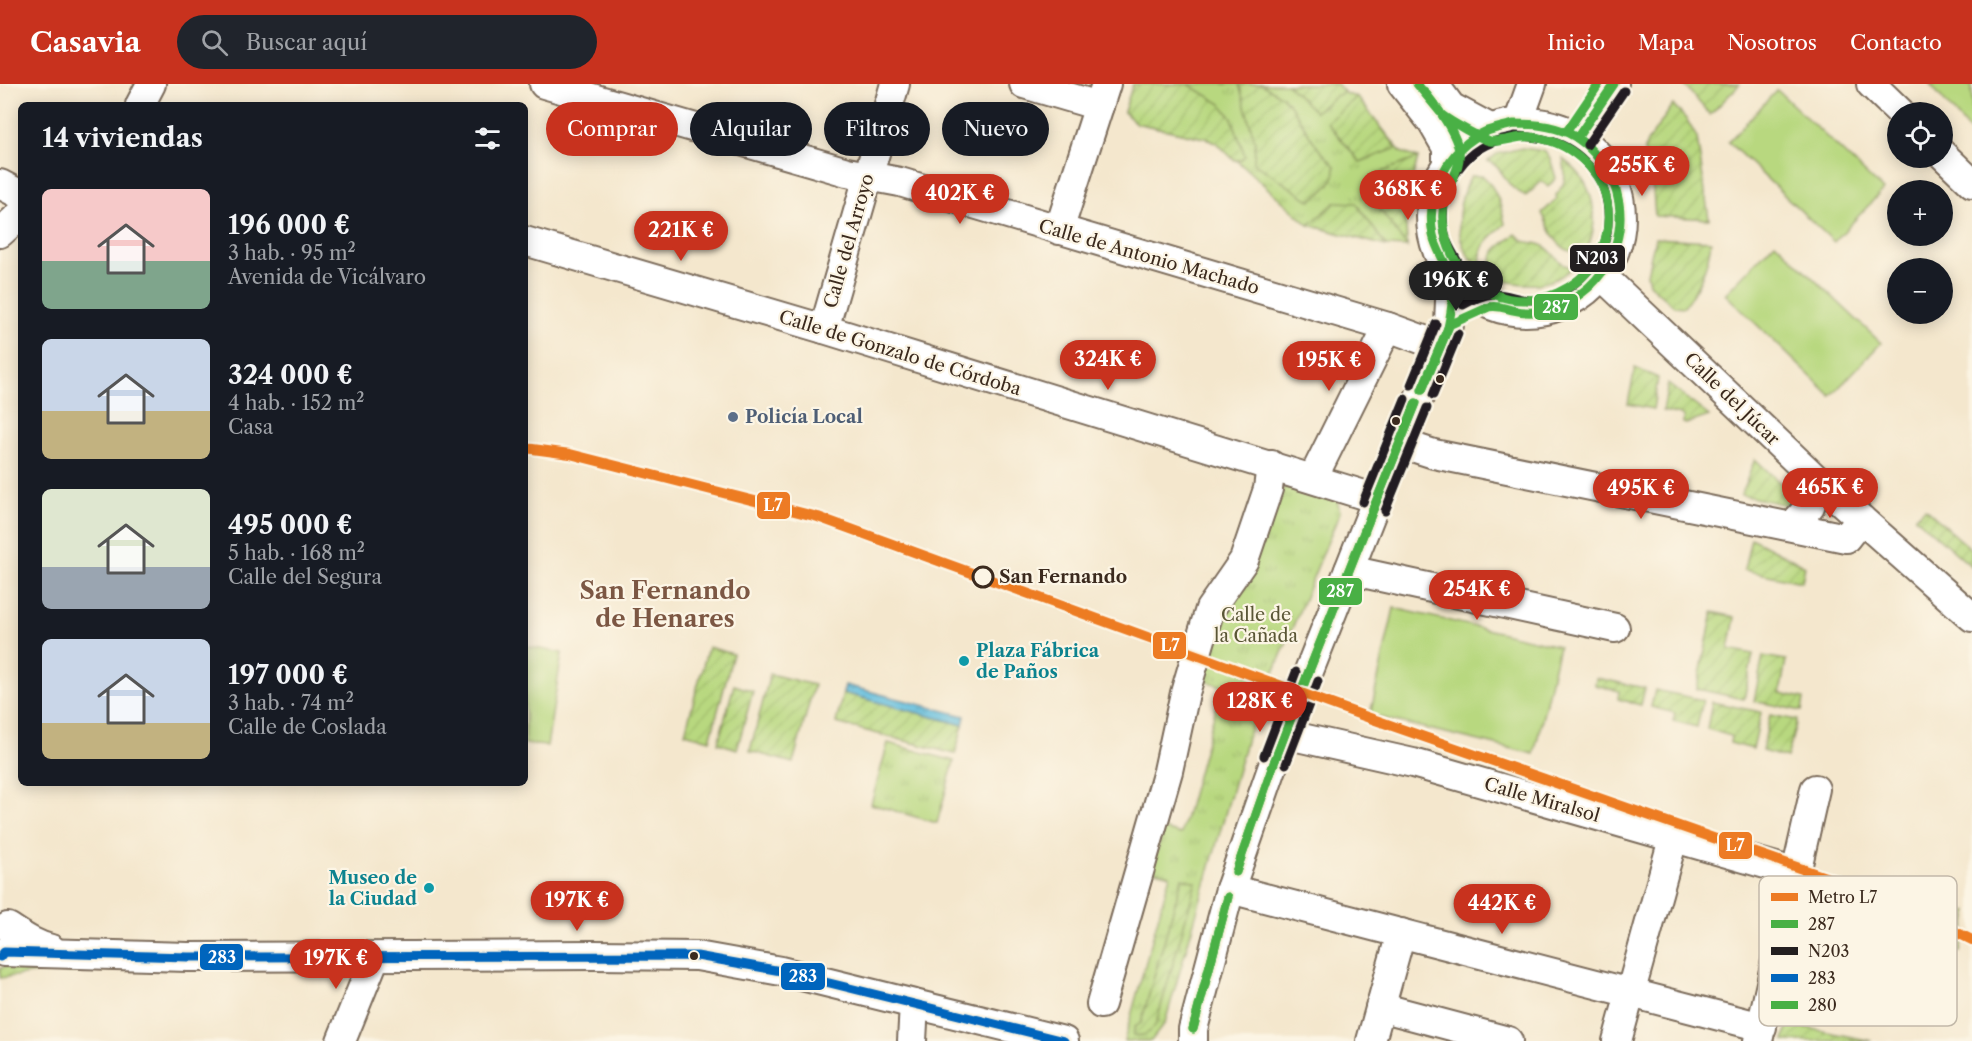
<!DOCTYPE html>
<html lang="es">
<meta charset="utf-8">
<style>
body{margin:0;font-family:"Libre Caslon Text",serif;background:#20242c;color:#f1f3f6;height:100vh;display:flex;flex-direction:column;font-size:22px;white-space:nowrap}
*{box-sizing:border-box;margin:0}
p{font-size:20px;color:#9ea1a6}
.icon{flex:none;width:33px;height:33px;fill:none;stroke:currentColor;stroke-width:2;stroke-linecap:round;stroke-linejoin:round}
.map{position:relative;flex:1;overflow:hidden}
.side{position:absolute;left:18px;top:18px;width:510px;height:684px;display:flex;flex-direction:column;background:#171b24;border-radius:9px;box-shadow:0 3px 15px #0003}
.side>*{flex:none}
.banner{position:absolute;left:546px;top:18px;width:570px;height:54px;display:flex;gap:12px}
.tools{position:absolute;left:1887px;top:18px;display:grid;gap:12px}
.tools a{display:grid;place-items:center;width:66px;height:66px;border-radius:50%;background:#171b24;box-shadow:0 3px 15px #0003;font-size:30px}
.price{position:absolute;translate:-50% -51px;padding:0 14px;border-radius:21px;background:#c8321e;color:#fff;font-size:20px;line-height:39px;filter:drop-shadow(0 2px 3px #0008)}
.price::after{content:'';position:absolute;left:50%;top:36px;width:18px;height:14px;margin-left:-9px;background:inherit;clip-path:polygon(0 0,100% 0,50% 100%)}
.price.on{background:#222;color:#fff}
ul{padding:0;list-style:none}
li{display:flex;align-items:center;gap:18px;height:150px;padding:0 24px}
li span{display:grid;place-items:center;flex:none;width:168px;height:120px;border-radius:9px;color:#555}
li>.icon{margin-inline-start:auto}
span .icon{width:72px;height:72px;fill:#fffc;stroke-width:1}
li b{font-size:26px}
h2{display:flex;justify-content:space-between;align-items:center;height:72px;padding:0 24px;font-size:26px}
.chip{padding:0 21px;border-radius:27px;background:#171b24;box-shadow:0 3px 15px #0003;font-size:21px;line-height:54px}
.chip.on{background:#c8321e;color:#fff}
header{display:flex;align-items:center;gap:36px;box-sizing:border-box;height:84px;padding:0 30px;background:#c8321e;color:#fff}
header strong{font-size:28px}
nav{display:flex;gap:33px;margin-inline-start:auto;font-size:21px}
.search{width:420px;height:54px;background:#20242c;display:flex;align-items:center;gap:15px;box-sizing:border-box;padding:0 21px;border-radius:33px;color:#9ea1a6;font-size:22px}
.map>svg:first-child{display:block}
.grass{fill:#b8d87f;stroke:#7a814e;stroke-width:1.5}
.park{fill:url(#park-tufts);stroke:#7a814e;stroke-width:1.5}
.garden{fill:url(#garden-furrows);stroke:#7a814e;stroke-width:1.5}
.water{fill:url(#water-ripples);stroke:#4e747e;stroke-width:1.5}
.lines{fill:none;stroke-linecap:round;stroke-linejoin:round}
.minor-casing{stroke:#7c6c5b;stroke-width:32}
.minor{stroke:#fff;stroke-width:28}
.bus-1-casing{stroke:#fcf5e5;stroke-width:14}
.bus-2-casing{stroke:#fcf5e5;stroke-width:14}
.bus-3-casing{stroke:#fcf5e5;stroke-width:14}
.bus-4-casing{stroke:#fcf5e5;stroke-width:14}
.bus-1{stroke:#49b045;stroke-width:9}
.bus-2{stroke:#231f20;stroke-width:9}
.bus-3{stroke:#0065bd;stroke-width:9}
.bus-4{stroke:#49b045;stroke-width:9}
.metro-1-casing{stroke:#fcf5e5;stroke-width:15}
.metro-1{stroke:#ed7b24;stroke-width:10}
.bus-dot{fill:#3b2a1e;stroke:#fcf5e5;stroke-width:2}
.service-dot{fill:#5c6f8a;stroke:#fcf5e5;stroke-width:2}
.stop-dot{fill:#fcf5e5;stroke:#3b2a1e;stroke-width:3}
.culture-dot{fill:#0f9aa8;stroke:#fcf5e5;stroke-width:2}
.labels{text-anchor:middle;stroke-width:4.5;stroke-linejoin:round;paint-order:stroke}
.street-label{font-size:18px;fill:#3b2a1e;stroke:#fcf5e5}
.service-label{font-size:18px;font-weight:bold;fill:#4e5e75;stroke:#fcf5e5;text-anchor:start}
.stop-label{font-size:18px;font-weight:bold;fill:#3b2a1e;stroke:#fcf5e5;text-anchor:start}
.park-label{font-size:18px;fill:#5a5636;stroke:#fcf5e5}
.culture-label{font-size:18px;font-weight:bold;fill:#0d838f;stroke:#fcf5e5;text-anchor:start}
.district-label{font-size:24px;font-weight:bold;fill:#7c5743;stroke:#fcf5e5}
.key{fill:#fcf5e5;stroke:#c2b8a9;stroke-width:1.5}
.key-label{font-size:16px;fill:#3b2a1e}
.line-badge{stroke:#fcf5e5;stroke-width:2}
.badge-label{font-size:16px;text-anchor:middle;font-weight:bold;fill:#fff}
</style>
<header>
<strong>Casavia</strong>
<div class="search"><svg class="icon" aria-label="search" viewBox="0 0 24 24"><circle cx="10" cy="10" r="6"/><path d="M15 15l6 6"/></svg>Buscar aquí</div>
<nav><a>Inicio</a><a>Mapa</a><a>Nosotros</a><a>Contacto</a></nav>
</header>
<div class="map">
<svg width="1972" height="957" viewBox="0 0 1972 957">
<defs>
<pattern id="park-tufts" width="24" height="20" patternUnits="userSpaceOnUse" patternTransform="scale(1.5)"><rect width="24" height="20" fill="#b8d87f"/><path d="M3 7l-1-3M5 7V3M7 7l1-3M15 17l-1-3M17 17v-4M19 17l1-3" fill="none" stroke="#9fba6d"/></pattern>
<pattern id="garden-furrows" width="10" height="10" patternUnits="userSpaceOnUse" patternTransform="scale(1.5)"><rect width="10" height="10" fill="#b8d87f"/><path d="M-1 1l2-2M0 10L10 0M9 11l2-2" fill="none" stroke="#9fba6d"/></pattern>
<pattern id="water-ripples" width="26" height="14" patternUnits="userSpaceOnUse" patternTransform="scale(1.5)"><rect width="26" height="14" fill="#60bdde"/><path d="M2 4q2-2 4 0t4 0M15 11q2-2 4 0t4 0" fill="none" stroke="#509ab3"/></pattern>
</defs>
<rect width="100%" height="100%" fill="#fcf5e5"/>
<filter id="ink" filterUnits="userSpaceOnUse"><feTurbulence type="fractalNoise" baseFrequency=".0167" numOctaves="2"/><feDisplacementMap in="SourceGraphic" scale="12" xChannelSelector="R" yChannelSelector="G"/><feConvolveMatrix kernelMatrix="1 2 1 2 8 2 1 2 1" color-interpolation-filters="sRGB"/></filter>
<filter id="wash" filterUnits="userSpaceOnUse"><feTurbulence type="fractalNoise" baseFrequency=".008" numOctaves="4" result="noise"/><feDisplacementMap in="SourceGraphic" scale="24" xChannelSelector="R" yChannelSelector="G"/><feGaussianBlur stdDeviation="1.35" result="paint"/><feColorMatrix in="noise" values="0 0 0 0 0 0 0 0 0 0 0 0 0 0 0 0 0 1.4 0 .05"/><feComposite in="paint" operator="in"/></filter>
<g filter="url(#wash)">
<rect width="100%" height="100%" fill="#f4e7cd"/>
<g class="grass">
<polygon points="1930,0 1972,0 1972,50"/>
<polygon points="1777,6 1883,106 1834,158 1728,58"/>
<polygon points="1775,158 1881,259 1831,312 1725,210"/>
<polygon points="1394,524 1559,562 1534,670 1370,631"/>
<polygon points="525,562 562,569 547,662 525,660"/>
</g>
<g class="park">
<polygon points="1133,0 1337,0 1346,10 1357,13 1401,68 1418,74 1405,120 1407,163 1386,162 1309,141 1217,59 1209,55 1136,39 1124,28"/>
<polygon points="1299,401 1337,415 1340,428 1247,654 1165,939 1151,957 1124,957 1170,791 1152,786 1163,745 1181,750 1222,602 1203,596 1225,525 1278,411 1284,404"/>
<polygon points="888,659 954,677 937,739 871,720"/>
<polygon points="1817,798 1968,828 1960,868 1810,838"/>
</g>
<g class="garden">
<polygon points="1133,0 1188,0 1221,20 1232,34 1245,72 1240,76 1234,76 1217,59 1209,55 1136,39 1124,28"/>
<path d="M 1239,0 L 1261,0 L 1282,12 L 1291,22 L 1318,64 L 1335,82 C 1336,100 1323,106 1311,117 L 1254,79 L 1255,58 Z"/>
<polygon points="1287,0 1337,0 1344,8 1336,12 1315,28"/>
<polygon points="1686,0 1740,0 1710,31 1685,2"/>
<polygon points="1357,13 1397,64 1360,78 1327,38"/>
<polygon points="1673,21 1687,36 1697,54 1709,135 1655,132 1653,106 1644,66 1647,58"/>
<path d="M 1522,64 L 1545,67 L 1550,74 L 1556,94 L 1548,103 L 1542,97 L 1526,112 C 1521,109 1516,107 1512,103 C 1503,94 1501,82 1488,77 L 1497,70 Z"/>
<polygon points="1418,74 1405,120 1407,163 1366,106 1371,92"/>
<path d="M 1563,75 C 1569,80 1576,85 1580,91 C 1596,112 1599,145 1585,168 C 1558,172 1552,149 1542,129 L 1557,115 L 1556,111 C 1567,98 1566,90 1563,75 Z"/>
<path d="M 1471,92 L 1483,92 C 1497,105 1501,122 1505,140 C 1490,154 1476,162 1482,185 C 1477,180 1472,176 1468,171 C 1453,148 1458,114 1471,92 Z"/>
<polygon points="1336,118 1356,119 1386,162 1309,141"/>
<path d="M 1516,150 C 1526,162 1529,156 1542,161 C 1553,166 1556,179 1572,184 C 1549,204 1526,203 1498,195 C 1484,169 1496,165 1516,150 Z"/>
<path d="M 1655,154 L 1711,157 C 1708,183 1699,202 1684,223 L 1674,222 L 1649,200 L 1647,190 Z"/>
<polygon points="1635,284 1658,294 1653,325 1628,320"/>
<polygon points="1668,300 1709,332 1686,340 1683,339 1684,332 1663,327"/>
<polygon points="1755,375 1793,411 1794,414 1792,419 1787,421 1741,411"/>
<polygon points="1925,424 1972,466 1972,483 1915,433"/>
<polygon points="1751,454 1805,482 1802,498 1744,486"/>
<polygon points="1713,528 1735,533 1729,565 1753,570 1744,615 1697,605"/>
<polygon points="708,563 733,570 710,656 685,649"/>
<polygon points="1763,572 1786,576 1780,609 1804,614 1802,627 1754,617"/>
<polygon points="770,590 814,601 793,679 750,667"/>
<polygon points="1596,594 1645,604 1641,621 1618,615 1619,607 1595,601"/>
<polygon points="734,601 753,607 737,665 718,659"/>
<polygon points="1655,606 1703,616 1697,643 1673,637 1675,629 1651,623"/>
<polygon points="843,609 963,641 955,670 836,639"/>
<polygon points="1712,618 1761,628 1753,665 1730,659 1731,652 1707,645"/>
<polygon points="1770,631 1797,636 1787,674 1762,667"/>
<path d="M 1182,794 L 1196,798 L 1156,940 C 1151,949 1143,953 1133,951 L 1135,943 L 1141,939 Z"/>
<polygon points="86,881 86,888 45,888 0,894 0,885 5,882"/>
<polygon points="1788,940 1872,957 1784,957"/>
</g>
<polygon class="water" points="845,601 965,632 963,641 843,609"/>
</g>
<g filter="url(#ink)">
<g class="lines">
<g class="minor-casing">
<g id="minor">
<polyline points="544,0 847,88 900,98 1388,243 1440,262"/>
<polyline points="1024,0 1099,22"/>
<polyline points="1402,0 1432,38 1447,64 1447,80"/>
<polyline points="1434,0 1451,23 1492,45"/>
<polyline points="1871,0 1900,28"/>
<polyline points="140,21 151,0"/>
<circle cx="1526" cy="133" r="95"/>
<polyline points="1518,39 1532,0"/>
<polyline points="1577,54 1614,0"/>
<polyline points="1942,70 1972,99"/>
<polyline points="0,100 21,111"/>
<polyline points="1059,146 1106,0"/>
<polyline points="0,149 21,130"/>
<polyline points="525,157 824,245 1377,415"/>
<polyline points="1601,191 1819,398 1972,533"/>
<polyline points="824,245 895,0"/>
<polyline points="1400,359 1434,370 1846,454 1861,435"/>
<polyline points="1313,394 1388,243"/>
<polyline points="1792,442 1810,422 1819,398"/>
<polyline points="1349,486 1615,544"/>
<polyline points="1284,650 1413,679 1797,789"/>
<polyline points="1230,805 1762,943"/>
<path d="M 8,843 C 22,852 34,861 51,865"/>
<polyline points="4,868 188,873 594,871 697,872 781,887 1064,957"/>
<polyline points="1101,920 1168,687 1185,609 1206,538 1210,525 1244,476 1268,405 1271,381"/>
<polyline points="1380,923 1508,957"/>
<polyline points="341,957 375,873"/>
<polyline points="912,957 914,920"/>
<polyline points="1193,957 1193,945 1230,805 1284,650 1377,415 1449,241 1451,191"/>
<polyline points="1371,957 1401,849"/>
<polyline points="1617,957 1673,755"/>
<polyline points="1758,957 1815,705"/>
</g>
</g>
<use href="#minor" class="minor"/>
<g class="bus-1-casing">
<g id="bus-1">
<path d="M 1514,40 C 1533,40 1550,41 1568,49 C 1582,55 1593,67 1602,79 C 1639,128 1616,198 1561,221 C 1546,228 1528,230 1512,226 C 1504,224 1497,221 1489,223 L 1449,241 L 1448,244 C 1451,229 1456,204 1449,189 C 1444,175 1436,165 1433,151 C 1425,110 1448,64 1487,47 C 1495,44 1505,42 1514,40 Z"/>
<polyline points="1577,54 1614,0"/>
<polyline points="1422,306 1448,244"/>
<polyline points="1422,306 1448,244"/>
<polyline points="1374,423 1416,319"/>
<polyline points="1374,423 1416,319"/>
<polyline points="1307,592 1374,423"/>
<polyline points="1307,592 1374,423"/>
<polyline points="1275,676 1307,592"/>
<polyline points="1275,676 1307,592"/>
<polyline points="1236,788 1275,676"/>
<polyline points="1236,788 1275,676"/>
<polyline points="1193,945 1228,813"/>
<polyline points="1193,945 1228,813"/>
</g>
</g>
<g class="bus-2-casing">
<g id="bus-2">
<path d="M 1515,52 C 1552,53 1575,61 1597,92 C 1608,108 1610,131 1607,149 C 1601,183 1568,213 1534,216 C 1520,217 1507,209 1493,210 C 1483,211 1472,216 1463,221 C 1463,210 1465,198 1462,188 C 1459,176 1450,167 1446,154 C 1436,117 1455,72 1493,58 C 1500,55 1508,54 1515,52 Z"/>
<polyline points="1587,61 1624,7"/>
<polyline points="1411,301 1436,240"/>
<polyline points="1433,311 1458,250"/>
<polyline points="1363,418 1405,315"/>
<polyline points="1385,427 1427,324"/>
<polyline points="1264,672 1296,588"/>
<polyline points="1286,680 1318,597"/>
</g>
</g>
<g class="bus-3-casing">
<polyline id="bus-3" points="0,873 4,868 188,873 697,872 781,887 1064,957"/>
</g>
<g class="bus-4-casing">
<g id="bus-4">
<polyline points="1417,0 1440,28 1424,7"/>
<path d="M 1442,31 C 1450,37 1481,55 1490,57 C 1503,59 1518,51 1531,53 C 1568,56 1605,86 1608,125 C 1615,204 1515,249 1463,187 C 1445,166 1437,132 1448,106 C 1453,93 1461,81 1459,67 C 1457,54 1448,40 1442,31 Z"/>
<polyline points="1567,47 1599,0"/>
</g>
</g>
<use href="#bus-1" class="bus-1"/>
<use href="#bus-2" class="bus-2"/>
<use href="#bus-3" class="bus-3"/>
<use href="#bus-4" class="bus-4"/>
<g class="metro-1-casing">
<polyline id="metro-1" points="525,364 570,370 818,433 1364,632 1891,816 1972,856"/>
</g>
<use href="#metro-1" class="metro-1"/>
</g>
</g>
<g class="bus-dot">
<circle cx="1440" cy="295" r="5"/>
<circle cx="1396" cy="337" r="5"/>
<circle cx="694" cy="872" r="5"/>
</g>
<circle class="service-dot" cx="733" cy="333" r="6"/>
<circle class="stop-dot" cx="983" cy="493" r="10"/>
<g class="culture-dot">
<circle cx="964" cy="577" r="6"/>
<circle cx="429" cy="804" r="6"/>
</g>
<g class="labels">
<g class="street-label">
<text transform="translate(849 157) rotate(-74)" y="6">Calle del Arroyo</text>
<text transform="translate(1149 173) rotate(16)" y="6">Calle de Antonio Machado</text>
<text transform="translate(900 269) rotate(17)" y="6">Calle de Gonzalo de Córdoba</text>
<text transform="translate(1732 315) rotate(44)" y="6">Calle del Júcar</text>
<text transform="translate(1542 716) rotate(16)" y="6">Calle Miralsol</text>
</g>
<g class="service-label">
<text x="745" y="339">Policía Local</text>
</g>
<g class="stop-label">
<text x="999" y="499">San Fernando</text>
</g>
<g class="park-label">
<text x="1256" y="537">Calle de<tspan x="1256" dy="21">la Cañada</tspan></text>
</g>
<g class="culture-label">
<text x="976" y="573">Plaza Fábrica<tspan x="976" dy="21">de Paños</tspan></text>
<text x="417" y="800" text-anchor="end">Museo de<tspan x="417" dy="21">la Ciudad</tspan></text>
</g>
<g class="district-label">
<text x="665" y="515">San Fernando<tspan x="665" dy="28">de Henares</tspan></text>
</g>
</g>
<rect x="1759" y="792" width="198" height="150" rx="9" class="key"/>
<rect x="1771" y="809" width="27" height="8" fill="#ed7b24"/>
<rect x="1771" y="836" width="27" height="8" fill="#49b045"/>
<rect x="1771" y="863" width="27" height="8" fill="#231f20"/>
<rect x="1771" y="890" width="27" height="8" fill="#0065bd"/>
<rect x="1771" y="917" width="27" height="8" fill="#49b045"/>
<g class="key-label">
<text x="1808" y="819">Metro L7</text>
<text x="1808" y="846">287</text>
<text x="1808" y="873">N203</text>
<text x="1808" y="900">283</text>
<text x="1808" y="927">280</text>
</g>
<g class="line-badge">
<rect x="1569" y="160" width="57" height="29" rx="6" fill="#231f20"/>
<rect x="1533" y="209" width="46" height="28" rx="6" fill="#49b045"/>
<rect x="756" y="407" width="35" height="29" rx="6" fill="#ed7b24"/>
<rect x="1318" y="493" width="45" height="29" rx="6" fill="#49b045"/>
<rect x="1152" y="547" width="35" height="29" rx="6" fill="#ed7b24"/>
<rect x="1718" y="747" width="35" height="29" rx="6" fill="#ed7b24"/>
<rect x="199" y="859" width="45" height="28" rx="6" fill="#0065bd"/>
<rect x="780" y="878" width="46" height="29" rx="6" fill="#0065bd"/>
</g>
<g class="badge-label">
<text x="1597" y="180">N203</text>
<text x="1556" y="229">287</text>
<text x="773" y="427">L7</text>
<text x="1340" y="513">287</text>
<text x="1170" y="567">L7</text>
<text x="1735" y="767">L7</text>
<text x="222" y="879">283</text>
<text x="803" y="898">283</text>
</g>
</svg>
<div class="tools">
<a><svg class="icon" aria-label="locate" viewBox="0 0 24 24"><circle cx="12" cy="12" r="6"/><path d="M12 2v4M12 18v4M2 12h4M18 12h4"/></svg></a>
<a>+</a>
<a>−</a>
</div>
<b class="price" style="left:1642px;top:113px">255K €</b>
<b class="price" style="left:1408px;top:137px">368K €</b>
<b class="price" style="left:960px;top:141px">402K €</b>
<b class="price" style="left:681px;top:178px">221K €</b>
<b class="price on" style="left:1456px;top:228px">196K €</b>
<b class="price" style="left:1108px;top:307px">324K €</b>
<b class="price" style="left:1329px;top:308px">195K €</b>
<b class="price" style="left:1830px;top:435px">465K €</b>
<b class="price" style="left:1641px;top:436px">495K €</b>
<b class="price" style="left:1477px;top:537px">254K €</b>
<b class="price" style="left:1260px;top:649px">128K €</b>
<b class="price" style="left:577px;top:848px">197K €</b>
<b class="price" style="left:1502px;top:851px">442K €</b>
<b class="price" style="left:336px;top:906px">197K €</b>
<div class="banner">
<a class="chip on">Comprar</a>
<a class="chip">Alquilar</a>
<a class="chip">Filtros</a>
<a class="chip">Nuevo</a>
</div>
<section class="side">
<h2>14 viviendas<svg class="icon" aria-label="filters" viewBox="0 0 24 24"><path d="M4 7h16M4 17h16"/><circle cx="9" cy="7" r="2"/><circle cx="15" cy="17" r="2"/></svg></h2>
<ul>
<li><span style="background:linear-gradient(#f6c9c9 60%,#7fa58c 0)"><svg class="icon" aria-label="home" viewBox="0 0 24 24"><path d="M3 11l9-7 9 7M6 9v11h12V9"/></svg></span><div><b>196 000 €</b><p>3 hab. · 95 m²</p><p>Avenida de Vicálvaro</p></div></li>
<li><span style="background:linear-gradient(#c9d6e8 60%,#c2b280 0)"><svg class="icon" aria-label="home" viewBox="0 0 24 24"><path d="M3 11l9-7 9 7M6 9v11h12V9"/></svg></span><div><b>324 000 €</b><p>4 hab. · 152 m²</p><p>Casa</p></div></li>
<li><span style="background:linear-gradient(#dfe7d0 65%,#9aa5b1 0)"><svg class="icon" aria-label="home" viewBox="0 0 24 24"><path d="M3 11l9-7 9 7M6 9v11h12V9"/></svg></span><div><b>495 000 €</b><p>5 hab. · 168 m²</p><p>Calle del Segura</p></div></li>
<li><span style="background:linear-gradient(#c9d6e8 70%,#c2b280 0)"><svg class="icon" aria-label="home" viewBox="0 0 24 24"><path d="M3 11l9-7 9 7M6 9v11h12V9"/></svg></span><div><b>197 000 €</b><p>3 hab. · 74 m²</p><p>Calle de Coslada</p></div></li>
</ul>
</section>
</div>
